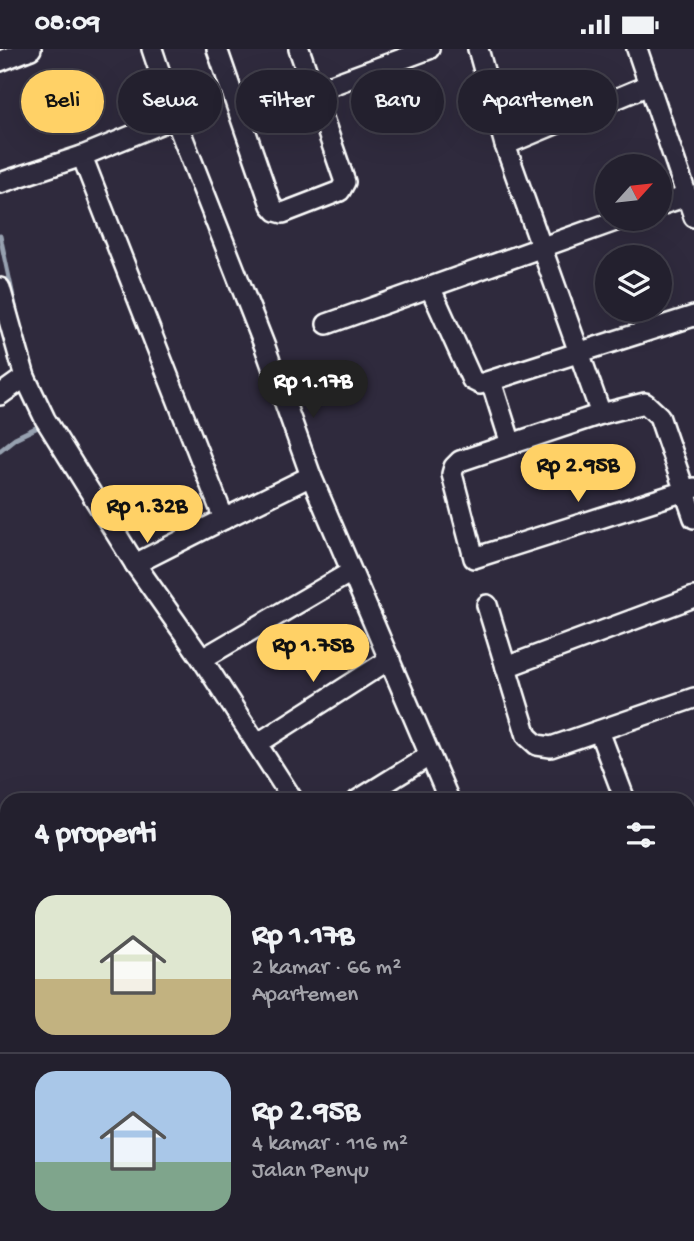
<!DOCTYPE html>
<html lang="id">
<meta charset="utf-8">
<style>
body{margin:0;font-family:"Gochi Hand",sans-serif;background:#2b2836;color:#f1f3f6;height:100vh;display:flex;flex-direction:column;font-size:26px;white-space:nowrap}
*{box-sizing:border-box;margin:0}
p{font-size:23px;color:#a3a3aa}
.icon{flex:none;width:38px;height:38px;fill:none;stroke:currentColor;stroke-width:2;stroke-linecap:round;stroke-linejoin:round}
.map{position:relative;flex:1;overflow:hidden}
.side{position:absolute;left:0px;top:744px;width:695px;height:450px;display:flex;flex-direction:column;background:#23202e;border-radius:21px 21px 0 0;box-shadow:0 7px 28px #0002,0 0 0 2px #403e4a}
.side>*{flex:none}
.hud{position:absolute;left:21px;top:21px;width:653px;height:63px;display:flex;gap:14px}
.needle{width:46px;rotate:63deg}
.buttons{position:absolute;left:595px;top:105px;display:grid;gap:14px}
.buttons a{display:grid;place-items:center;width:77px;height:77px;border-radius:50%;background:#23202e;box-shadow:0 7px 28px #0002,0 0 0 2px #403e4a;font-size:35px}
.price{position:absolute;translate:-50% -60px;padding:0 16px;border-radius:24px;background:#ffd166;color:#111;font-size:23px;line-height:46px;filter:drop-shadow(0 2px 4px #0008)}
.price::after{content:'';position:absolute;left:50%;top:42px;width:21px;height:16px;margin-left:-10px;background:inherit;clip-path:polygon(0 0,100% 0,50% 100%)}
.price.selected{background:#222;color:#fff}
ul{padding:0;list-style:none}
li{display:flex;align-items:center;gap:21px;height:175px;padding:0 35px}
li+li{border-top:2px solid #403e4a}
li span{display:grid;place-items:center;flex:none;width:196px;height:140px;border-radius:21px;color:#555}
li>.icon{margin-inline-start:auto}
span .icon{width:84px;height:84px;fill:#fffc;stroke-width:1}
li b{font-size:30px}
h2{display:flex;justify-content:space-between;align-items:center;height:84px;padding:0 35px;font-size:30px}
.chip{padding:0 24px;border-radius:32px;background:#23202e;box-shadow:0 7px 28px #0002,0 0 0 2px #403e4a;font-size:24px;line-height:63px}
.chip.selected{background:#ffd166;color:#111}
.status{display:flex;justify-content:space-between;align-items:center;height:49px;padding:0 35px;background:#23202e;direction:ltr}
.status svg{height:19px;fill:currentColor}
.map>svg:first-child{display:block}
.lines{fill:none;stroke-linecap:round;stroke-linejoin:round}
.stream{stroke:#97a1b0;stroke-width:5}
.minor-casing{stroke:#fff;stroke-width:24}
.minor{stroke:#2f2a3d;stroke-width:19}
</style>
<div class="status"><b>08:09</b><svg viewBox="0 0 49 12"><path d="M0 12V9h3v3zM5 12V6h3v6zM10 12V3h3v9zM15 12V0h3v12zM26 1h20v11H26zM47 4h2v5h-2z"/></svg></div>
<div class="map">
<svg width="694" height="1192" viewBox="0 0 694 1192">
<rect width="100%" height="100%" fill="#2f2a3d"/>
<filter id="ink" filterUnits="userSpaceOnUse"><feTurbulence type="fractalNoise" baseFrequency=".0143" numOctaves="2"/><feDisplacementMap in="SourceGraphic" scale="14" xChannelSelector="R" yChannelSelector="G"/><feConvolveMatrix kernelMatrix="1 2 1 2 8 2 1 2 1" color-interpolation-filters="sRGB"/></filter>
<g filter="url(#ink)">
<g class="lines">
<g class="stream">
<polyline points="0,187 17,266"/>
<polyline points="0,401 15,389 42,376"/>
</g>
<g class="minor-casing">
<g id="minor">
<polyline points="152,0 175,69 265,298 311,427 449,751"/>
<polyline points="217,0 271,156 276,162 283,164 340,142 345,133 299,0"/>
<polyline points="478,0 505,96 601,365"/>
<polyline points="637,0 694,168"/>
<polyline points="0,12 31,0"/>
<polyline points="315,42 429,0"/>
<polyline points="175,69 82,107 224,470 311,427"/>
<polyline points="505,96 649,36"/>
<polyline points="0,134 82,107"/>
<polyline points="660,156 687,147"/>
<polyline points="430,238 472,331 480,335 694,267"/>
<polyline points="0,239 25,328 45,370 135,515 202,610 293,751"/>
<polyline points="327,275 621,170"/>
<polyline points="491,332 511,395"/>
<polyline points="0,346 25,328"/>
<polyline points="694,439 685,442 474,509 452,425 454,418 460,412 601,365 645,354 659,367 694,469"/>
<polyline points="135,515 224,470"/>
<polyline points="487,556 527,687 537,696 551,698 694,649"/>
<polyline points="202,610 351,523"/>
<polyline points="506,618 694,548"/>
<polyline points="599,682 625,751"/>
<polyline points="257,695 390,610"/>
<polyline points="358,751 429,707"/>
<polyline points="688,943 694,967"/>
<polyline points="688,1000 694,998"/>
<polyline points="688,1071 694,1067"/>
<polyline points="688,1115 694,1124"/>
<polyline points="581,1186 584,1192"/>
</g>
</g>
<use href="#minor" class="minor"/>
</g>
</g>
</svg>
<div class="buttons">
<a><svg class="needle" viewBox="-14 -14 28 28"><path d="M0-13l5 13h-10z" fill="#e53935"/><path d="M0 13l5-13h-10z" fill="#a3a3aa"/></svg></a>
<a><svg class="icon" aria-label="layers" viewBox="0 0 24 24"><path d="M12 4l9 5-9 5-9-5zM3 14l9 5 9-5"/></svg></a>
</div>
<b class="price selected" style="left:313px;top:371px">Rp 1.17B</b>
<b class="price" style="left:578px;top:455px">Rp 2.95B</b>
<b class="price" style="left:147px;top:496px">Rp 1.32B</b>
<b class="price" style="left:313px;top:635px">Rp 1.75B</b>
<div class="hud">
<a class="chip selected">Beli</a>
<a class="chip">Sewa</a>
<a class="chip">Filter</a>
<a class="chip">Baru</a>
<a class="chip">Apartemen</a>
</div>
<section class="side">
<h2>4 properti<svg class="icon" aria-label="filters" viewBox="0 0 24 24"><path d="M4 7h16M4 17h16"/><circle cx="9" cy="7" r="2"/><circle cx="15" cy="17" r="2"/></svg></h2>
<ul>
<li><span style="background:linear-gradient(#dfe7d0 60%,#c2b280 0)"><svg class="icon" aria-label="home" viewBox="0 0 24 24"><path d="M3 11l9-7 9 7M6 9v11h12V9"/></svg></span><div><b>Rp 1.17B</b><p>2 kamar · 66 m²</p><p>Apartemen</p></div></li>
<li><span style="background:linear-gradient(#a9c7e8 65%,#7fa58c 0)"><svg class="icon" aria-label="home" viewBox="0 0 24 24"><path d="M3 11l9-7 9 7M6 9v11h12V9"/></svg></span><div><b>Rp 2.95B</b><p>4 kamar · 116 m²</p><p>Jalan Penyu</p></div></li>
</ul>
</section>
</div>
